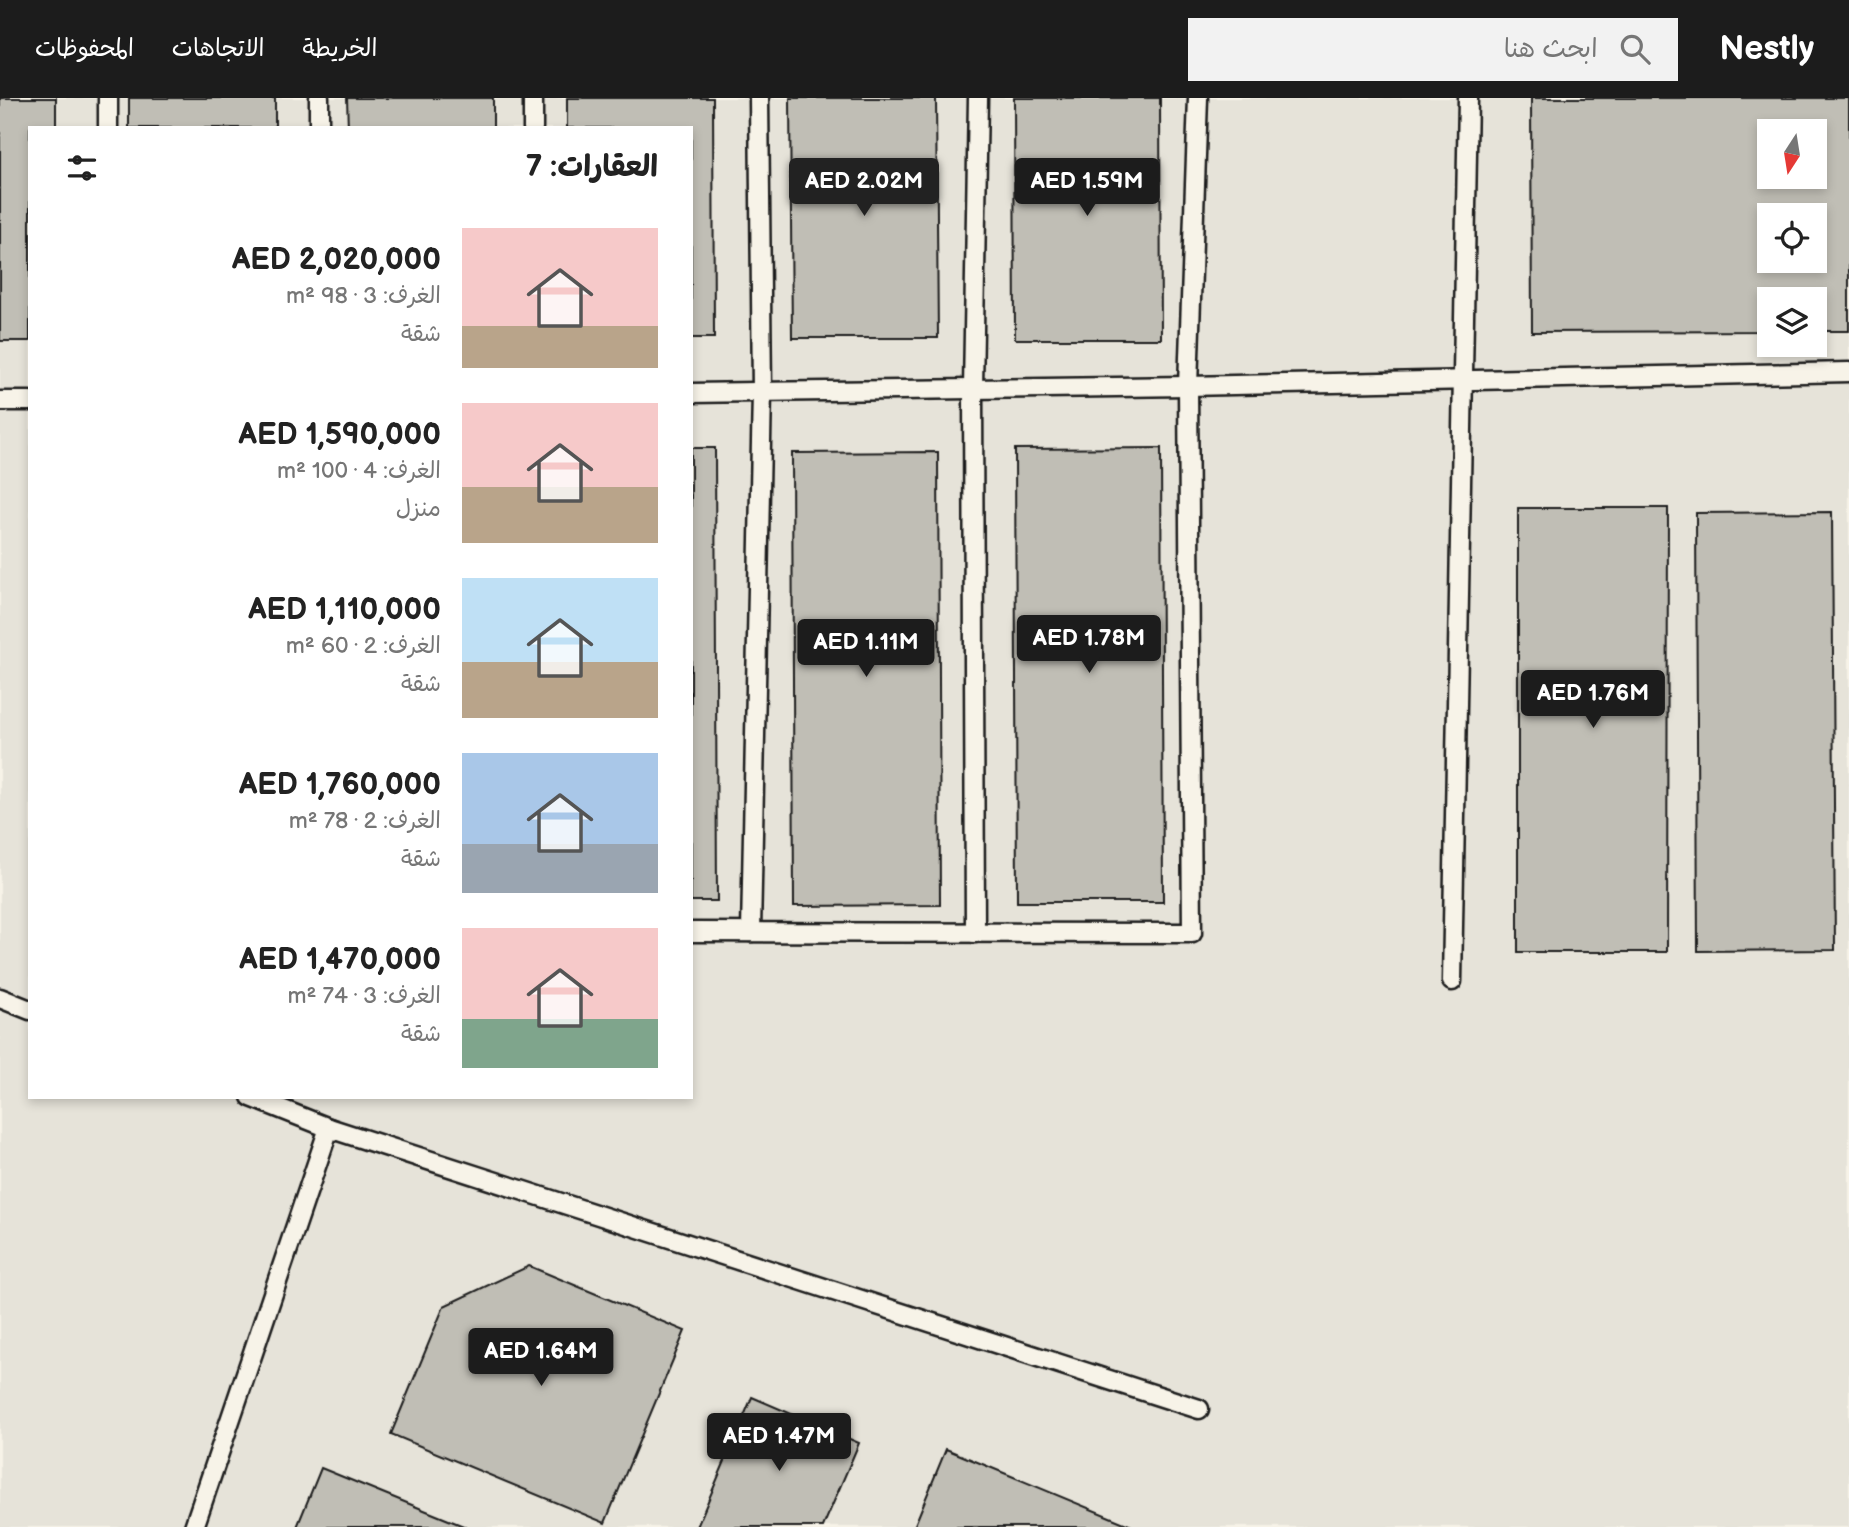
<!DOCTYPE html>
<html lang="ar">
<meta charset="utf-8">
<style>
body{margin:0;font-family:"Balsamiq Sans","Playpen Sans Arabic",sans-serif;background:#f2f2f2;color:#222;direction:rtl;height:100vh;display:flex;flex-direction:column;font-size:26px;white-space:nowrap}
*{box-sizing:border-box;margin:0}
p{font-size:23px;color:#767676}
.icon{flex:none;width:38px;height:38px;fill:none;stroke:currentColor;stroke-width:2;stroke-linecap:round;stroke-linejoin:round}
.map{position:relative;flex:1;overflow:hidden;direction:ltr}
.drawer{position:absolute;left:28px;top:28px;width:665px;height:973px;display:flex;flex-direction:column;background:#fff;border-radius:0px;box-shadow:0 4px 10px #0003;direction:rtl}
.drawer>*{flex:none}
.needle{width:46px;rotate:192deg}
.controls{position:absolute;left:1757px;top:21px;display:grid;gap:14px}
.controls a{display:grid;place-items:center;width:70px;height:70px;border-radius:0px;background:#fff;box-shadow:0 4px 10px #0003;font-size:35px}
.price{position:absolute;translate:-50% -60px;padding:0 16px;border-radius:7px;background:#1c1c1c;color:#fff;font-size:23px;line-height:46px;filter:drop-shadow(0 2px 4px #0008)}
.price::after{content:'';position:absolute;left:50%;top:42px;width:21px;height:16px;margin-left:-10px;background:inherit;clip-path:polygon(0 0,100% 0,50% 100%)}
.price.on{background:#222;color:#fff}
ul{padding:0;list-style:none}
li{display:flex;align-items:center;gap:21px;height:175px;padding:0 35px}
li span{display:grid;place-items:center;flex:none;width:196px;height:140px;border-radius:0px;color:#555}
li>.icon{margin-inline-start:auto}
span .icon{width:84px;height:84px;fill:#fffc;stroke-width:1}
li b{font-size:30px}
h2{display:flex;justify-content:space-between;align-items:center;height:84px;padding:0 35px;font-size:30px}
header{display:flex;align-items:center;gap:42px;box-sizing:border-box;height:98px;padding:0 35px;background:#1c1c1c;color:#fff}
header strong{font-size:33px}
nav{display:flex;gap:38px;margin-inline-start:auto;font-size:24px}
.search{width:490px;height:63px;background:#f2f2f2;display:flex;align-items:center;gap:18px;box-sizing:border-box;padding:0 24px;border-radius:0px;color:#767676;font-size:26px}
.map>svg:first-child{display:block}
.built{fill:#e6e3d9;fill-rule:evenodd}
.building{fill:#c0beb5;stroke:#1c1c1c;stroke-width:2;fill-rule:evenodd}
.lines{fill:none;stroke-linecap:round;stroke-linejoin:round}
.service-casing{stroke:#1c1c1c;stroke-width:23}
.service{stroke:#f7f3e8;stroke-width:18}
</style>
<header>
<strong>Nestly</strong>
<div class="search"><svg class="icon" aria-label="search" viewBox="0 0 24 24"><circle cx="10" cy="10" r="6"/><path d="M15 15l6 6"/></svg>ابحث هنا</div>
<nav><a>الخريطة</a><a>الاتجاهات</a><a>المحفوظات</a></nav>
</header>
<div class="map">
<svg width="1849" height="1429" viewBox="0 0 1849 1429">
<rect width="100%" height="100%" fill="#f7f3e8"/>
<filter id="ink" filterUnits="userSpaceOnUse"><feTurbulence type="fractalNoise" baseFrequency=".0143" numOctaves="2"/><feDisplacementMap in="SourceGraphic" scale="14" xChannelSelector="R" yChannelSelector="G"/><feConvolveMatrix kernelMatrix="1 2 1 2 8 2 1 2 1" color-interpolation-filters="sRGB"/></filter>
<g filter="url(#ink)">
<path class="built" d="M 0,0 L 1849,0 L 1849,1429 L 0,1429 ZM 30,30 L 691,30 L 691,999 L 30,999 ZM 1769,33 L 1815,33 L 1815,79 L 1769,79 ZM 1769,117 L 1815,117 L 1815,163 L 1769,163 ZM 1769,201 L 1815,201 L 1815,247 L 1769,247 Z"/>
<g class="building">
<polygon points="0,0 56,0 56,30 30,30 30,243 0,243"/>
<rect x="129" y="0" width="146" height="30"/>
<polygon points="347,0 493,0 493,30 348,30"/>
<polygon points="567,0 713,0 714,240 691,240 691,30 567,30"/>
<polygon points="790,0 936,0 938,240 792,240"/>
<polygon points="1014,0 1160,0 1161,241 1015,241"/>
<path d="M 1531,0 L 1849,0 L 1849,233 L 1815,233 L 1815,201 L 1769,201 L 1769,233 L 1532,234 ZM 1769,33 L 1815,33 L 1815,79 L 1769,79 ZM 1769,117 L 1815,117 L 1815,163 L 1769,163 Z"/>
<polygon points="691,350 715,350 717,803 691,803"/>
<polygon points="1161,350 1163,804 1017,804 1015,351"/>
<polygon points="938,354 940,807 794,808 792,355"/>
<polygon points="1518,410 1668,410 1667,854 1518,854"/>
<polygon points="1832,414 1835,852 1698,853 1696,415"/>
<polygon points="529,1168 685,1233 605,1425 391,1336 444,1208"/>
<polygon points="752,1299 859,1345 823,1429 697,1429"/>
<polygon points="946,1351 1134,1429 914,1429"/>
<polygon points="321,1370 466,1429 297,1429"/>
</g>
<g class="lines">
<g class="service-casing">
<g id="service">
<polyline points="108,0 108,30"/>
<polyline points="533,0 533,30"/>
<polyline points="319,30 319,0"/>
<polyline points="691,295 1188,288 1849,274"/>
<polyline points="0,303 30,303"/>
<polyline points="691,834 1192,835 1188,288 1198,0"/>
<polyline points="751,834 762,294 759,0"/>
<polyline points="975,835 973,291 978,0"/>
<polyline points="1452,883 1468,0"/>
<polyline points="0,900 30,912"/>
<polyline points="251,999 329,1030 1199,1311"/>
<polyline points="194,1429 329,1030"/>
</g>
</g>
<use href="#service" class="service"/>
</g>
</g>
</svg>
<div class="controls">
<a><svg class="needle" viewBox="-14 -14 28 28"><path d="M0-13l5 13h-10z" fill="#e53935"/><path d="M0 13l5-13h-10z" fill="#767676"/></svg></a>
<a><svg class="icon" aria-label="locate" viewBox="0 0 24 24"><circle cx="12" cy="12" r="6"/><path d="M12 2v4M12 18v4M2 12h4M18 12h4"/></svg></a>
<a><svg class="icon" aria-label="layers" viewBox="0 0 24 24"><path d="M12 4l9 5-9 5-9-5zM3 14l9 5 9-5"/></svg></a>
</div>
<b class="price on" style="left:864px;top:120px">AED 2.02M</b>
<b class="price" style="left:1087px;top:120px">AED 1.59M</b>
<b class="price" style="left:1089px;top:577px">AED 1.78M</b>
<b class="price" style="left:866px;top:581px">AED 1.11M</b>
<b class="price" style="left:1593px;top:632px">AED 1.76M</b>
<b class="price" style="left:541px;top:1290px">AED 1.64M</b>
<b class="price" style="left:779px;top:1375px">AED 1.47M</b>
<section class="drawer">
<h2>العقارات: 7<svg class="icon" aria-label="filters" viewBox="0 0 24 24"><path d="M4 7h16M4 17h16"/><circle cx="9" cy="7" r="2"/><circle cx="15" cy="17" r="2"/></svg></h2>
<ul>
<li><span style="background:linear-gradient(#f6c9c9 70%,#b9a48a 0)"><svg class="icon" aria-label="home" viewBox="0 0 24 24"><path d="M3 11l9-7 9 7M6 9v11h12V9"/></svg></span><div><b>AED 2,020,000</b><p>الغرف: 3 · 98 m²</p><p>شقة</p></div></li>
<li><span style="background:linear-gradient(#f6c9c9 60%,#b9a48a 0)"><svg class="icon" aria-label="home" viewBox="0 0 24 24"><path d="M3 11l9-7 9 7M6 9v11h12V9"/></svg></span><div><b>AED 1,590,000</b><p>الغرف: 4 · 100 m²</p><p>منزل</p></div></li>
<li><span style="background:linear-gradient(#bfe0f5 60%,#b9a48a 0)"><svg class="icon" aria-label="home" viewBox="0 0 24 24"><path d="M3 11l9-7 9 7M6 9v11h12V9"/></svg></span><div><b>AED 1,110,000</b><p>الغرف: 2 · 60 m²</p><p>شقة</p></div></li>
<li><span style="background:linear-gradient(#a9c7e8 65%,#9aa5b1 0)"><svg class="icon" aria-label="home" viewBox="0 0 24 24"><path d="M3 11l9-7 9 7M6 9v11h12V9"/></svg></span><div><b>AED 1,760,000</b><p>الغرف: 2 · 78 m²</p><p>شقة</p></div></li>
<li><span style="background:linear-gradient(#f6c9c9 65%,#7fa58c 0)"><svg class="icon" aria-label="home" viewBox="0 0 24 24"><path d="M3 11l9-7 9 7M6 9v11h12V9"/></svg></span><div><b>AED 1,470,000</b><p>الغرف: 3 · 74 m²</p><p>شقة</p></div></li>
</ul>
</section>
</div>
